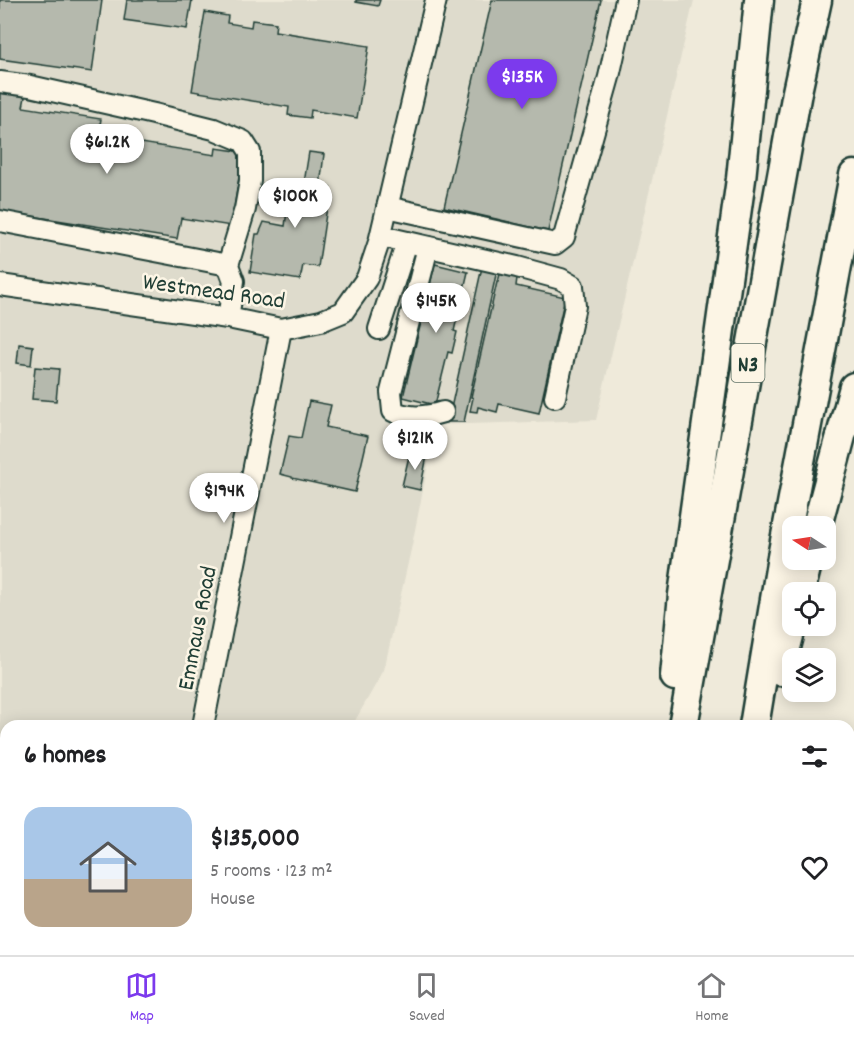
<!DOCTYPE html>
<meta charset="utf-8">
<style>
body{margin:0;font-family:Dekko,sans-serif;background:#f2f2f2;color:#202124;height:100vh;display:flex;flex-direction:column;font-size:22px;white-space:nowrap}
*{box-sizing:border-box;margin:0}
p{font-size:20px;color:#757577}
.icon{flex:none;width:33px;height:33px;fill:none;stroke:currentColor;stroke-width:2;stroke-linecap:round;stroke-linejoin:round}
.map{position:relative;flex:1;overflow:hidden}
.panel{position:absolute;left:0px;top:720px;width:855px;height:236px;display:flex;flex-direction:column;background:#fff;border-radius:18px 18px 0 0;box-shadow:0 3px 15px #0003}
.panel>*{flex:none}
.needle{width:39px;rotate:282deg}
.controls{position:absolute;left:782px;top:516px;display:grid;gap:12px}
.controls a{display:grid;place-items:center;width:54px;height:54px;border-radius:12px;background:#fff;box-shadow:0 3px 15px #0003;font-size:30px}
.price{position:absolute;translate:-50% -51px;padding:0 14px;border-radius:21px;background:#fff;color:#222;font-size:20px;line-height:39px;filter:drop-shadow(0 2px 3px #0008)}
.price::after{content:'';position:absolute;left:50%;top:36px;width:18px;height:14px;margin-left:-9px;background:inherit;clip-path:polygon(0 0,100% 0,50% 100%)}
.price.on{background:#7c3aed;color:#fff}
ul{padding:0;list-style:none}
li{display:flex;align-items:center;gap:18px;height:150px;padding:0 24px}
li span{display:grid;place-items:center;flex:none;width:168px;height:120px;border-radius:18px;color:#555}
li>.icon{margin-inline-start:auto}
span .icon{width:72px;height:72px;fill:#fffc;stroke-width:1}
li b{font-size:26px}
h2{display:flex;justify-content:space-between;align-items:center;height:72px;padding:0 24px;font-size:26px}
.dock{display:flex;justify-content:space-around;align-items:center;height:84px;border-top:2px solid #e0e0e0;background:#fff;font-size:16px;color:#757577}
.dock a{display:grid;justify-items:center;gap:3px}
.dock .on{color:#7c3aed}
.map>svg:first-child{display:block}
.built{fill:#dedbcc}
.green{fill:#cccdbf;stroke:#76857a;stroke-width:1.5}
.building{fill:#b5b9ad;stroke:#1f3d34;stroke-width:1.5}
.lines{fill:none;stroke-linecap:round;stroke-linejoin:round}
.minor-casing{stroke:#1f3d34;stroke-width:24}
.highway-casing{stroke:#1f3d34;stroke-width:33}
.minor{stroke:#fcf5e5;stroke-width:20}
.highway{stroke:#fcf5e5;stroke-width:28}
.labels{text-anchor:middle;stroke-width:5;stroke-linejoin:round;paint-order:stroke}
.shield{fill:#fcf5e5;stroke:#617469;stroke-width:1.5}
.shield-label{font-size:22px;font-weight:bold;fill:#1f3d34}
.street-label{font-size:24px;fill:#1f3d34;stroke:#fcf5e5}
</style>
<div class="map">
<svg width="854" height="955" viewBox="0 0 854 955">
<rect width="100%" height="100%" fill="#efeada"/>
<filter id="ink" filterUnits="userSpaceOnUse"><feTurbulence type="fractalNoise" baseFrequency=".0167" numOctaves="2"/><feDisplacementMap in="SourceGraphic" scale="12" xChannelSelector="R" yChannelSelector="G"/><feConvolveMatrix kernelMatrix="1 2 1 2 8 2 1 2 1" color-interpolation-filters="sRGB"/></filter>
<g filter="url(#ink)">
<polygon class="built" points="0,0 694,0 596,420 436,425 412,545 384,670 352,726 6,726 6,849 0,848"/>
<polygon class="green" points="6,929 6,950 92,950 95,955 0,955 0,931"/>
<g class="building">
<polygon points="0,0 102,0 92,72 0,59"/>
<polygon points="127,0 192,0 187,29 124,20"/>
<polygon points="356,0 380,0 378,6 356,2"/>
<polygon points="492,0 601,0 548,231 444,207"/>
<polygon points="205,12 228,16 227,23 251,27 252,20 276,23 275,31 369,46 357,118 311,110 310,118 288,115 289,107 192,91"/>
<polygon points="7,89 26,92 23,107 101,119 98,136 215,155 216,148 243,152 231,226 181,218 177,239 0,211 0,94"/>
<polygon points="309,152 324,154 320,186 330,187 318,267 303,265 300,280 250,272 256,234 259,234 264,222 285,226 291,181 304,183"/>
<polygon points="435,264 468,272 454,331 457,332 452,353 448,352 435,405 403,397"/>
<polygon points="482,267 497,270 464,422 448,422"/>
<polygon points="500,274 517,278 516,286 565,297 539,413 499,404 497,412 478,407 477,412 470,411 473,398 471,397 497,282 498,282"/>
<polygon points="19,344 33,346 31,365 17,363"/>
<polygon points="35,367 59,369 56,401 32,399"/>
<polygon points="309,401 331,405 326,427 368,436 355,492 292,478 292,477 280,474 289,436 301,438"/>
<polygon points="410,452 427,456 420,490 402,486"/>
<polygon points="0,901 6,904 5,917 0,915"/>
</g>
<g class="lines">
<g class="minor-casing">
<g id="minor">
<polyline points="0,82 30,86 154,114 214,129 243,141 250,152 250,181 245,209 228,265 234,281 228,318"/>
<polyline points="387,207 555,244 564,237 609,77 626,0"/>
<polyline points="0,221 228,265"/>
<polyline points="381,236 517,267 561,279 573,286 575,306 555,397"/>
<path d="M 428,247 L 391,392 L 393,411 C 407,419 427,417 443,412"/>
<polyline points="0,285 228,318 281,329 321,321 343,312 367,278 379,242 436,0"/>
<polyline points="379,329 407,242"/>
<polyline points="203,726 281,329"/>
<polyline points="0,937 6,935"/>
</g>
</g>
<g class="highway-casing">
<g id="highway">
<polyline points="817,526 854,387"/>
<polyline points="800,592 808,560"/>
<polyline points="780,671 792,624"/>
<polyline points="675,676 683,595 741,179 759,0"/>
<polyline points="683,726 797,92 817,0"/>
<polyline points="754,726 782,557 854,175"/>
<polyline points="642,955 643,950"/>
<polyline points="717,955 718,950"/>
</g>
</g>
<use href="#minor" class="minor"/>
<use href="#highway" class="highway"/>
</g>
</g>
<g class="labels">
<rect class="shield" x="731.5" y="344" width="33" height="38" rx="4.5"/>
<g class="shield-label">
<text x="748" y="371">N3</text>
</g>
<g class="street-label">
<text transform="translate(214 290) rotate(8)" y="8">Westmead Road</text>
<text transform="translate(196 628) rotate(-79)" y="8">Emmaus Road</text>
</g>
</g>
</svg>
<div class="controls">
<a><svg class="needle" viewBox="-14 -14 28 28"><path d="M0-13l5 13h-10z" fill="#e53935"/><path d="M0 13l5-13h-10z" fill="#757577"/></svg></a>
<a><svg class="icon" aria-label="locate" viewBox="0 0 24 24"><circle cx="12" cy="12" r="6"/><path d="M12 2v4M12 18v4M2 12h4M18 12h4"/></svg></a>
<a><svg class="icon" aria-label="layers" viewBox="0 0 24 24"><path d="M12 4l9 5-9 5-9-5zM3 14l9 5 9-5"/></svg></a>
</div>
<b class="price on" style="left:522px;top:110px">$135K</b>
<b class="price" style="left:107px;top:175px">$61.2K</b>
<b class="price" style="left:295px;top:229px">$100K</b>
<b class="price" style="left:436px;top:334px">$145K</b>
<b class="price" style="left:415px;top:471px">$121K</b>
<b class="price" style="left:224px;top:524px">$194K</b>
<section class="panel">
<h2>6 homes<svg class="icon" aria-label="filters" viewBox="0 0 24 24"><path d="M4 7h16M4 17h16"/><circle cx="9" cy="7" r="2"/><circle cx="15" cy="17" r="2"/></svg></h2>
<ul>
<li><span style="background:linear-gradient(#a9c7e8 60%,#b9a48a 0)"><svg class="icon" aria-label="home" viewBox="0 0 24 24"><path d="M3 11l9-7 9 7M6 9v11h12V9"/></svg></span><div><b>$135,000</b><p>5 rooms · 123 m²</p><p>House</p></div><svg class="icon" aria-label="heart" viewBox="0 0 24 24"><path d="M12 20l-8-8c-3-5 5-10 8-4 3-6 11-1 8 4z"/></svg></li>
</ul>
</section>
</div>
<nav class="dock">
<a class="on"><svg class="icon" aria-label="map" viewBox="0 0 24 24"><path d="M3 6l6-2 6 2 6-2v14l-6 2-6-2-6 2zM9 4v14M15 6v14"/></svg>Map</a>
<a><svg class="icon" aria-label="saved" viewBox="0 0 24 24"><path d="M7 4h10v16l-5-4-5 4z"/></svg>Saved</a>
<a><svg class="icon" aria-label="home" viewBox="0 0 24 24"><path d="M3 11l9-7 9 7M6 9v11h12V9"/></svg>Home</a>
</nav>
